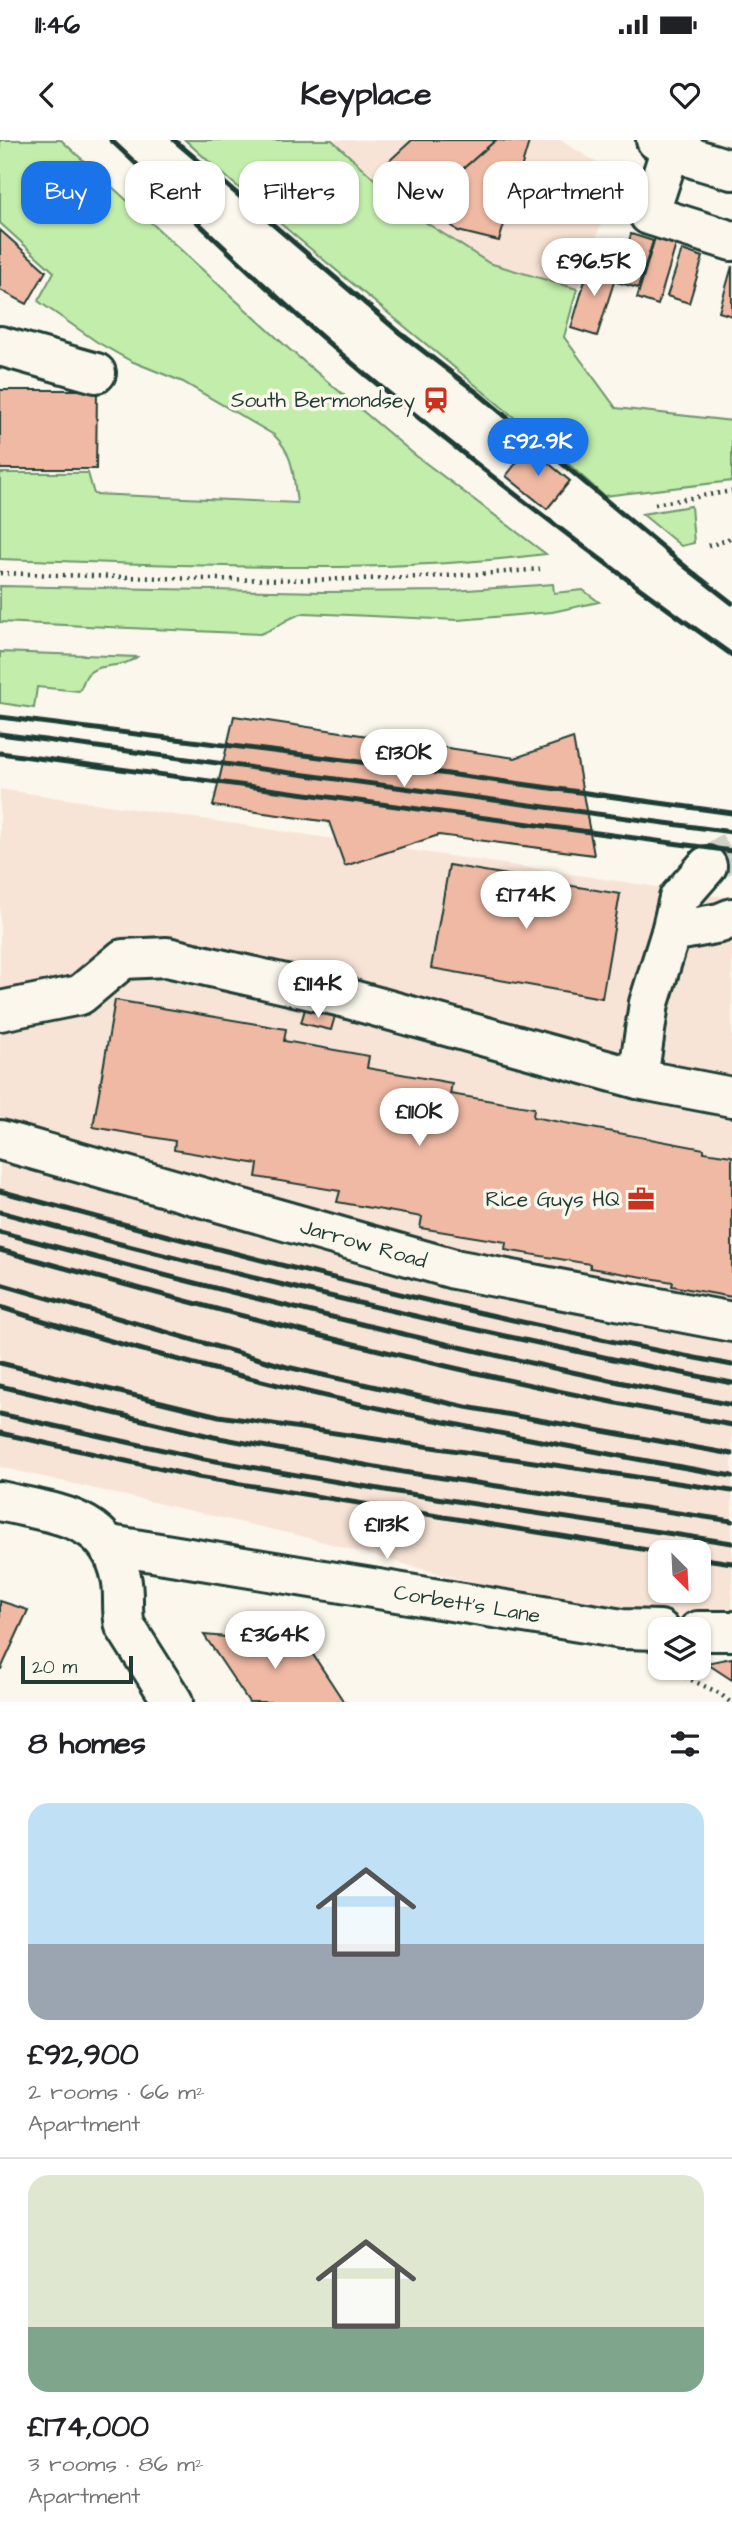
<!DOCTYPE html>
<meta charset="utf-8">
<style>
body{margin:0;font-family:"Architects Daughter",sans-serif;background:#f6f6f6;color:#202124;height:100vh;display:flex;flex-direction:column;font-size:26px;white-space:nowrap}
*{box-sizing:border-box;margin:0}
p{font-size:23px;color:#757577}
.icon{flex:none;width:38px;height:38px;fill:none;stroke:currentColor;stroke-width:2;stroke-linecap:round;stroke-linejoin:round}
.map{position:relative;height:1562px;overflow:hidden}
.drawer{display:flex;flex-direction:column;background:#fff;flex:1}
.drawer>*{flex:none}
.banner{position:absolute;left:21px;top:21px;width:691px;height:63px;display:flex;gap:14px}
.needle{width:46px;rotate:156deg}
.tools{position:absolute;left:648px;top:1400px;display:grid;gap:14px}
.tools a{display:grid;place-items:center;width:63px;height:63px;border-radius:14px;background:#fff;box-shadow:0 2px 5px #0004;font-size:35px}
.scale{position:absolute;left:21px;bottom:18px;width:112px;box-sizing:border-box;padding-left:7px;border:4px solid #1f3d34;border-top:0;font-size:19px;line-height:24px;white-space:nowrap;color:#1f3d34;-webkit-text-stroke:5px #fbf7ec;paint-order:stroke}
.price{position:absolute;translate:-50% -60px;padding:0 16px;border-radius:24px;background:#fff;color:#222;font-size:23px;line-height:46px;filter:drop-shadow(0 2px 4px #0008)}
.price::after{content:'';position:absolute;left:50%;top:42px;width:21px;height:16px;margin-left:-10px;background:inherit;clip-path:polygon(0 0,100% 0,50% 100%)}
.price.on{background:#1a73e8;color:#fff}
ul{padding:0;list-style:none}
li{display:grid;align-content:center;gap:14px;height:371px;padding:0 28px}
li+li{border-top:2px solid #e0e0e0}
li span{display:grid;place-items:center;height:217px;border-radius:21px;color:#555}
li>.icon{margin-inline-start:auto}
span .icon{width:126px;height:126px;fill:#fffc;stroke-width:1}
li b{font-size:30px}
h2{display:flex;justify-content:space-between;align-items:center;height:84px;padding:0 28px;font-size:30px}
.pill{padding:0 24px;border-radius:21px;background:#fff;box-shadow:0 2px 5px #0004;font-size:24px;line-height:63px}
.pill.on{background:#1a73e8;color:#fff}
.status{display:flex;justify-content:space-between;align-items:center;height:49px;padding:0 35px;background:#fff;direction:ltr}
.status svg{height:19px;fill:currentColor}
header{display:flex;justify-content:space-between;align-items:center;height:91px;padding:0 28px;background:#fff;font-size:32px;font-weight:800}
.map>svg:first-child{display:block}
.built{fill:#f8e4d6;fill-rule:evenodd}
.green{fill:#c2edaa;stroke:#70956f;stroke-width:2}
.building{fill:#f0b9a4;stroke:#1f3d34;stroke-width:2}
.lines{fill:none;stroke-linecap:round;stroke-linejoin:round}
.minor-tunnel{stroke:#cfd2c7;stroke-width:38;stroke-dasharray:38 19;stroke-linecap:butt}
.minor-casing{stroke:#1f3d34;stroke-width:44}
.path{stroke:#1f3d34;stroke-width:4.5;stroke-dasharray:2 5;stroke-linecap:butt}
.minor{stroke:#fbf7ec;stroke-width:38}
.rail{stroke:#1f3d34;stroke-width:5}
.labels{text-anchor:middle;stroke-width:7;stroke-linejoin:round;paint-order:stroke}
.poi-label{font-size:21px;fill:#1f3d34;stroke:#fbf7ec;text-anchor:end}
.street-label{font-size:21px;fill:#1f3d34;stroke:#fbf7ec}
</style>
<div class="status"><b>11:46</b><svg viewBox="0 0 49 12"><path d="M0 12V9h3v3zM5 12V6h3v6zM10 12V3h3v9zM15 12V0h3v12zM26 1h20v11H26zM47 4h2v5h-2z"/></svg></div>
<header><svg class="icon" aria-label="back" viewBox="0 0 24 24"><path d="M15 5l-7 7 7 7"/></svg>Keyplace<svg class="icon" aria-label="heart" viewBox="0 0 24 24"><path d="M12 20l-8-8c-3-5 5-10 8-4 3-6 11-1 8 4z"/></svg></header>
<div class="map">
<svg width="732" height="1562" viewBox="0 0 732 1562">
<rect width="100%" height="100%" fill="#fbf7ec"/>
<filter id="ink" filterUnits="userSpaceOnUse"><feTurbulence type="fractalNoise" baseFrequency=".0143" numOctaves="2"/><feDisplacementMap in="SourceGraphic" scale="14" xChannelSelector="R" yChannelSelector="G"/><feConvolveMatrix kernelMatrix="1 2 1 2 8 2 1 2 1" color-interpolation-filters="sRGB"/></filter>
<g filter="url(#ink)">
<g class="built">
<polygon points="332,0 560,0 619,36 577,149 489,123 411,73"/>
<path d="M 0,649 L 732,758 L 732,1479 L 639,1473 L 503,1451 L 309,1398 L 0,1327 ZM 660,1412 L 698,1412 L 698,1451 L 660,1451 Z"/>
</g>
<g class="green">
<path d="M 0,0 L 61,0 L 289,209 L 415,315 L 546,414 C 365,436 182,425 0,419 L 0,333 L 88,333 L 94,354 L 297,363 C 293,336 295,316 274,295 L 183,242 L 131,221 L 97,202 L 38,161 L 54,132 L 0,83 Z"/>
<path d="M 185,0 L 332,0 L 411,73 L 489,123 L 577,149 L 564,197 L 616,268 L 732,281 L 732,341 L 604,356 C 468,233 320,123 185,0 Z"/>
<polygon points="691,366 694,403 681,406 642,374"/>
<path d="M 553,444 L 554,453 L 583,450 L 599,462 L 552,472 L 458,480 L 305,473 C 288,476 277,489 260,494 L 0,482 L 0,446 L 324,452 L 452,451 Z"/>
<path d="M 0,512 L 137,517 C 123,529 98,522 87,535 C 84,539 82,547 79,551 L 37,547 L 34,568 L 0,563 Z"/>
</g>
<g class="building">
<polygon points="412,0 496,0 425,62 387,23"/>
<polygon points="496,0 529,2 499,101 458,91 425,62"/>
<polygon points="0,90 46,131 27,164 0,150"/>
<polygon points="657,91 678,98 658,165 637,158"/>
<polygon points="631,94 653,101 638,148 617,142"/>
<polygon points="682,110 703,117 689,163 667,156"/>
<polygon points="591,120 618,129 597,196 571,188"/>
<polygon points="732,126 732,176 719,172"/>
<polygon points="0,250 97,250 96,329 0,329"/>
<polygon points="529,307 570,341 547,369 506,336"/>
<polygon points="234,576 515,618 573,598 594,715 439,695 345,726 329,682 213,666"/>
<polygon points="449,725 620,754 602,858 431,828"/>
<polygon points="115,860 286,889 284,901 369,916 367,928 452,943 450,954 534,968 533,977 704,1009 704,1012 732,1016 732,1157 672,1146 673,1142 590,1128 590,1124 505,1110 506,1102 420,1088 422,1077 337,1062 340,1051 256,1037 258,1024 174,1010 175,1001 93,987"/>
<polygon points="305,869 335,876 331,890 301,883"/>
<polygon points="0,1461 28,1470 1,1529 0,1529"/>
<polygon points="204,1495 306,1504 344,1562 249,1562"/>
<polygon points="732,1518 732,1540 706,1523"/>
</g>
<g class="lines">
<polyline class="minor-tunnel" points="707,726 732,710"/>
<g class="minor-casing">
<g id="minor">
<polyline points="656,0 696,19 732,30"/>
<polyline points="671,8 649,75 732,101"/>
<polyline points="0,206 96,233"/>
<polyline points="671,792 720,783 732,778"/>
<polyline points="0,871 80,855 123,819 167,817 338,856 638,939 732,957"/>
<polyline points="638,939 649,863 671,792 679,758 707,726"/>
<path id="s1" d="M 0,1000 L 454,1129 L 732,1182"/>
<path d="M 0,1361 C 52,1374 108,1374 121,1437 C 125,1453 121,1469 125,1486 L 173,1562"/>
<path id="s2" d="M 110,1405 L 622,1489 L 660,1490"/>
<polyline points="698,1491 732,1491"/>
</g>
</g>
<g class="path">
<polyline points="655,364 732,351"/>
<polyline points="708,406 727,400 732,396"/>
<path d="M 0,433 C 179,439 361,446 540,429"/>
<polyline points="666,1528 719,1553 730,1562"/>
</g>
<use href="#minor" class="minor"/>
<g class="rail">
<path d="M 111,0 C 195,79 277,161 365,234 C 483,331 607,427 732,515"/>
<polyline points="174,0 400,193 479,254 687,428 732,463"/>
<polyline points="0,577 368,623 732,673"/>
<polyline points="0,594 732,692"/>
<polyline points="0,613 732,711"/>
<path d="M 0,1051 C 242,1117 486,1179 732,1225"/>
<path d="M 0,1072 C 242,1138 486,1195 732,1243"/>
<path d="M 0,1092 C 242,1157 486,1217 732,1265"/>
<path d="M 0,1110 C 242,1178 485,1241 732,1285"/>
<polyline points="0,1144 287,1227 466,1267 732,1314"/>
<path d="M 0,1167 C 238,1245 486,1293 732,1336"/>
<polyline points="0,1223 219,1276 732,1351"/>
<polyline points="0,1246 214,1297 403,1332 732,1381"/>
<polyline points="0,1274 204,1319 397,1352 732,1403"/>
<polyline points="0,1293 198,1337 660,1412"/>
<polyline points="698,1418 732,1423"/>
</g>
</g>
</g>
<defs>
<g id="station-bare" transform="scale(2.1)"><path d="M-3-6H3Q5-6 5-4V2Q5 4 3 4L4.5 6H3L1.5 4h-3L-3 6H-4.5L-3 4Q-5 4-5 2V-4Q-5-6-3-6ZM-3.5-4v3h7v-3ZM-3.5 1v1.5H-2V1ZM2 1v1.5H3.5V1Z" fill="#c8321e" stroke="#fbf7ec" stroke-width="2.5" paint-order="stroke"/></g>
<g id="office-bare" transform="scale(2.1)"><path d="M-6-3h4V-5.5h4V-3h4V5H-6ZM-1-4.5V-3h2v-1.5ZM-6 0V1H6V0Z" fill="#c8321e" stroke="#fbf7ec" stroke-width="2.5" paint-order="stroke"/></g>
</defs>
<g fill-rule="evenodd">
<use href="#station-bare" x="436" y="260"/>
<use href="#office-bare" x="641" y="1059"/>
</g>
<g class="labels">
<g class="poi-label">
<text x="415" y="267">South Bermondsey</text>
<text x="620" y="1066">Rice Guys HQ</text>
</g>
<g class="street-label">
<text dy="7" stroke="none"><textPath href="#s1" startOffset="378">Jarrow Road</textPath></text>
<text dy="7" stroke="none"><textPath href="#s2" startOffset="362">Corbett's Lane</textPath></text>
</g>
</g>
</svg>
<div class="tools">
<a><svg class="needle" viewBox="-14 -14 28 28"><path d="M0-13l5 13h-10z" fill="#e53935"/><path d="M0 13l5-13h-10z" fill="#757577"/></svg></a>
<a><svg class="icon" aria-label="layers" viewBox="0 0 24 24"><path d="M12 4l9 5-9 5-9-5zM3 14l9 5 9-5"/></svg></a>
</div>
<div class="scale">20 m</div>
<b class="price" style="left:594px;top:158px">£96.5K</b>
<b class="price on" style="left:538px;top:338px">£92.9K</b>
<b class="price" style="left:404px;top:649px">£130K</b>
<b class="price" style="left:526px;top:791px">£174K</b>
<b class="price" style="left:318px;top:880px">£114K</b>
<b class="price" style="left:419px;top:1008px">£110K</b>
<b class="price" style="left:387px;top:1421px">£113K</b>
<b class="price" style="left:275px;top:1531px">£364K</b>
<div class="banner">
<a class="pill on">Buy</a>
<a class="pill">Rent</a>
<a class="pill">Filters</a>
<a class="pill">New</a>
<a class="pill">Apartment</a>
</div>
</div>
<section class="drawer">
<h2>8 homes<svg class="icon" aria-label="filters" viewBox="0 0 24 24"><path d="M4 7h16M4 17h16"/><circle cx="9" cy="7" r="2"/><circle cx="15" cy="17" r="2"/></svg></h2>
<ul>
<li><span style="background:linear-gradient(#bfe0f5 65%,#9aa5b1 0)"><svg class="icon" aria-label="home" viewBox="0 0 24 24"><path d="M3 11l9-7 9 7M6 9v11h12V9"/></svg></span><div><b>£92,900</b><p>2 rooms · 66 m²</p><p>Apartment</p></div></li>
<li><span style="background:linear-gradient(#dfe7d0 70%,#7fa58c 0)"><svg class="icon" aria-label="home" viewBox="0 0 24 24"><path d="M3 11l9-7 9 7M6 9v11h12V9"/></svg></span><div><b>£174,000</b><p>3 rooms · 86 m²</p><p>Apartment</p></div></li>
</ul>
</section>
